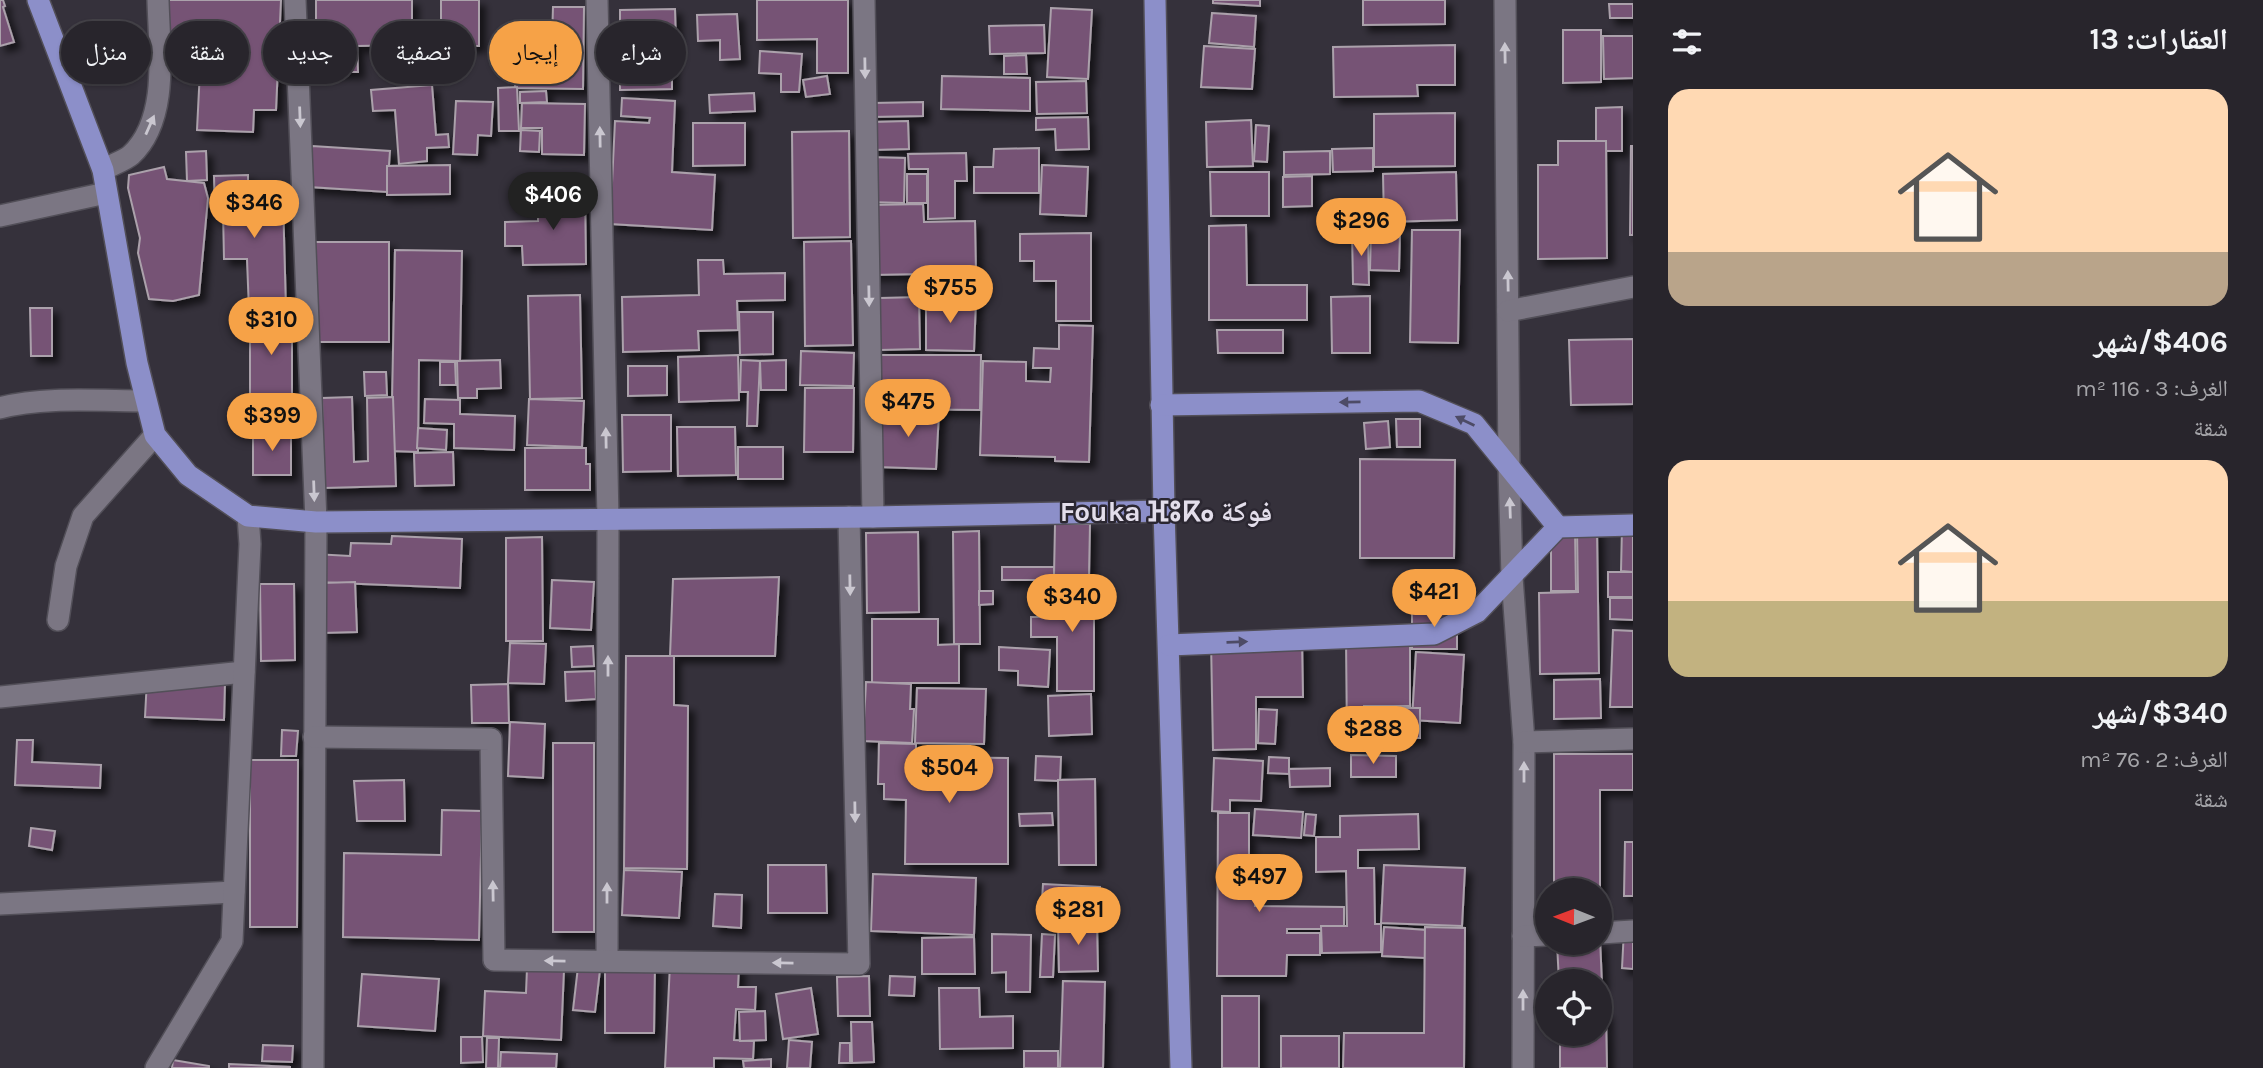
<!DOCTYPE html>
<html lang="ar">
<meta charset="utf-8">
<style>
body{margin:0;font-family:Karla,"Noto Naskh Arabic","Noto Sans Tifinagh",sans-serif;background:#302d34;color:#f1f3f6;direction:rtl;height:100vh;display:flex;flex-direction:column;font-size:26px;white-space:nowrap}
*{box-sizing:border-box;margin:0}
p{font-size:23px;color:#a5a5a9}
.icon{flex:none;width:38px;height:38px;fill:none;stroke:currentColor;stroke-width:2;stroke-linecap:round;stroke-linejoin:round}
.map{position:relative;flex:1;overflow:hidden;direction:ltr}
.sheet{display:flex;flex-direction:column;background:#28252c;width:630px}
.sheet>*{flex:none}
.hud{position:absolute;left:21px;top:21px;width:665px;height:63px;direction:rtl;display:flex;gap:14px}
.needle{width:46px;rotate:271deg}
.buttons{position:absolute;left:1535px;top:878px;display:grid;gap:14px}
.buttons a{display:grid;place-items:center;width:77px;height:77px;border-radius:50%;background:#28252c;box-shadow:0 2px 5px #0004,0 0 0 2px #444248;font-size:35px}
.price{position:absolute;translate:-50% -60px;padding:0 16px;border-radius:24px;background:#f6a247;color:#111;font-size:23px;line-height:46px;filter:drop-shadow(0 2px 4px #0008)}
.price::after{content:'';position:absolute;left:50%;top:42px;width:21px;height:16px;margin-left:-10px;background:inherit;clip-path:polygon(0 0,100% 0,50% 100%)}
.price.active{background:#222;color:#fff}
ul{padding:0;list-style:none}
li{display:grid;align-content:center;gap:14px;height:371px;padding:0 35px}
li span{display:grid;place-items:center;height:217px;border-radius:21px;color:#555}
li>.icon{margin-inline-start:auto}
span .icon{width:126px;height:126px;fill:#fffc;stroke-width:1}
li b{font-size:30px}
h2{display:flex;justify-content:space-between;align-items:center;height:84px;padding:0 35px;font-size:30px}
.tag{padding:0 24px;border-radius:32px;background:#28252c;box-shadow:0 2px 5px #0004,0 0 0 2px #444248;font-size:24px;line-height:63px}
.tag.active{background:#f6a247;color:#111}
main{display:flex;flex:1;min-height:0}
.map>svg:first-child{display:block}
.building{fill:#765375;stroke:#aba1ab;stroke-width:2;filter:url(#shadow)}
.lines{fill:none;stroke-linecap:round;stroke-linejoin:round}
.minor-casing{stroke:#524f58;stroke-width:24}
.major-casing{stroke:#524f58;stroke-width:24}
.minor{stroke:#7b7683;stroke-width:21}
.major{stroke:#8c8fc9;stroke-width:21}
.oneway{fill:#cac7d0}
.oneway2{fill:#4d4b66}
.labels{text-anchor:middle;stroke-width:5;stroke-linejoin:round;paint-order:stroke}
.district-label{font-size:28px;font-weight:bold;fill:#e3deeb;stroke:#2b2731}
</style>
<main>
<section class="sheet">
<h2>العقارات: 13<svg class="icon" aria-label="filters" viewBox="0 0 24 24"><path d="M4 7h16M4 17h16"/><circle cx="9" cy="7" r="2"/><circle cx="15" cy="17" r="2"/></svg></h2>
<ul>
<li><span style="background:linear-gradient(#ffd9b3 75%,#b9a48a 0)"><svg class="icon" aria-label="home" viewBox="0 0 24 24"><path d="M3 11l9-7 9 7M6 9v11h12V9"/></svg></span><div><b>$406/شهر</b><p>الغرف: 3 · 116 m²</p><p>شقة</p></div></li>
<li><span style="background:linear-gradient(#ffd9b3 65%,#c2b280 0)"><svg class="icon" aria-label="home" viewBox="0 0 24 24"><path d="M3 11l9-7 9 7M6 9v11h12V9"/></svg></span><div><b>$340/شهر</b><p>الغرف: 2 · 76 m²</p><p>شقة</p></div></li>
</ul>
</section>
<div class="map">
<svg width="1633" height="1068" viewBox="0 0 1633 1068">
<defs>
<filter id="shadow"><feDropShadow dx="6" dy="6" stdDeviation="3.5" flood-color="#0009"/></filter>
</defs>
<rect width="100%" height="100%" fill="#35313b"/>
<g class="building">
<polygon points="0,0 3,0 5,6 3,7 14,42 0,46"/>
<polygon points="164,0 281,0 276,110 254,110 253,132 197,130 200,70 160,69"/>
<polygon points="316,0 412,0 412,45 357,46 358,72 316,72"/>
<rect x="441" y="0" width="38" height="46"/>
<polygon points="757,0 848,0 848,73 817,73 817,39 757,40"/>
<polygon points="1213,0 1260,0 1260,6 1213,3"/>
<polygon points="1363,0 1445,0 1445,24 1363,25"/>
<polygon points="1609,4 1633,4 1633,18 1610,18"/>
<polygon points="553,7 584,7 583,89 515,88 516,68 551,69"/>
<polygon points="1051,8 1092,10 1088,79 1047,77"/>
<polygon points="675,9 676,44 672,44 672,89 620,90 620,10"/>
<polygon points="1212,13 1256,16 1254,47 1209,43"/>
<polygon points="737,14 740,59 720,60 720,40 698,41 697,15"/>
<polygon points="1044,25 1045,53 990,54 989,26"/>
<polygon points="527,27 547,27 547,48 526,47"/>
<polygon points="1563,30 1601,30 1601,82 1563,83"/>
<polygon points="1603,36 1633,36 1633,78 1604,79"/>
<polygon points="1455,45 1455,85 1417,85 1418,96 1334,97 1333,47"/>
<polygon points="1204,46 1255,49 1252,89 1201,87"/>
<polygon points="760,51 802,54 799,92 781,92 781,74 759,73"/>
<polygon points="1026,55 1027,74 1004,74 1004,56"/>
<polygon points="827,76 830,94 806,97 803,80"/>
<polygon points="942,76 1030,78 1030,111 941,109"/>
<polygon points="1086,81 1087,113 1037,114 1036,82"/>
<polygon points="432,85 436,135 448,134 449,147 427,148 427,161 399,164 395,110 373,111 371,90"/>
<polygon points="517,87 519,131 499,131 498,88"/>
<polygon points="546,91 547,102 520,103 520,92"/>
<polygon points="754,93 755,111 710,113 709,95"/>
<polygon points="622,98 675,101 672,172 715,175 712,230 610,224 615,121 649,123 650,118 621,116"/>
<polygon points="456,101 493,102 491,136 478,135 477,155 453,154"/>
<polygon points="923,102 923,116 871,117 872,103"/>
<polygon points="522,103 585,104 584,155 542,154 542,128 521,128"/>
<polygon points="1622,107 1622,151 1596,151 1596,108"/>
<polygon points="1455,113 1455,166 1374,167 1374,114"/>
<polygon points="1088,117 1089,149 1056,150 1055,129 1036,130 1036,118"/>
<polygon points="1251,120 1253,166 1207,167 1206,122"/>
<polygon points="908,121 909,149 873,150 872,122"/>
<polygon points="693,123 745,123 745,165 693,166"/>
<polygon points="1256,125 1269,126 1267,162 1254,161"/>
<polygon points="521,130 540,131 539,152 520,151"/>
<polygon points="849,131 850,237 793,238 792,132"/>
<polygon points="1558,141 1606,141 1607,258 1538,259 1538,165 1558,165"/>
<polygon points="312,146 390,151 387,192 309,187"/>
<polygon points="1631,146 1633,146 1633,235 1630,235"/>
<polygon points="1039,148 1039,193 974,193 974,167 993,167 994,149"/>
<polygon points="1373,148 1373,171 1333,172 1332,149"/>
<polygon points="206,151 207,180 187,181 186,152"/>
<polygon points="1330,151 1330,174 1284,175 1284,152"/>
<polygon points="966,153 967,181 955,181 955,218 928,219 928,169 909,169 908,154"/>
<polygon points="869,157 905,158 904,203 867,202"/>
<polygon points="450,165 450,194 387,195 387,166"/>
<polygon points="1042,165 1088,167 1086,216 1040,214"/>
<polygon points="164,167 167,179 204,183 208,198 199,295 173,301 149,299 138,253 140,238 128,188 129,175"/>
<polygon points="1210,172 1269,172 1269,216 1211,216"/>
<polygon points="1456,172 1457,220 1384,222 1383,174"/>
<rect x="907" y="174" width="20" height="29"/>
<polygon points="248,175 248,200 283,199 286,310 249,311 247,259 224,259 223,211 215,211 214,176"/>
<polygon points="1312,176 1312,206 1283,207 1283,177"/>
<polygon points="558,190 585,190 586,264 523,265 522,246 505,246 505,222 538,221 538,203 558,203"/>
<polygon points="923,204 924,222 975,221 976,273 871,275 870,205"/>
<polygon points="1246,225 1247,285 1307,285 1307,320 1209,320 1209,226"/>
<polygon points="1412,230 1460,230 1458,343 1410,342"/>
<polygon points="1352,232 1368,232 1369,285 1353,284"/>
<polygon points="1371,232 1400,232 1399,271 1370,270"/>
<polygon points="1091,233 1091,321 1056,321 1056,281 1034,281 1034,261 1020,261 1020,234"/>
<polygon points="851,241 853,345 805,346 804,242"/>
<polygon points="315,242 389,242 389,342 316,342"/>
<polygon points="395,250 462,251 460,361 419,360 418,452 391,451"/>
<polygon points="698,260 723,260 724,274 785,273 785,300 737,301 738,330 698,331 699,350 623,352 622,297 699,295"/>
<polygon points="580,295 582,398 530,399 528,296"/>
<polygon points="1370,296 1370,353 1332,353 1331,297"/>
<polygon points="919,297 920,349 880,350 880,298"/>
<polygon points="926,298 976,300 974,351 926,350"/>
<polygon points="30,308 52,308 52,356 31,356"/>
<polygon points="739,312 773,312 773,354 740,355"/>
<rect x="250" y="320" width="42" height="74"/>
<polygon points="1059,325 1093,326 1089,462 1055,461 1055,457 980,455 983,361 1026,362 1026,381 1050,382 1051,368 1033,368 1034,348 1059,349"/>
<polygon points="1217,330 1283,330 1283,353 1218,353"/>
<polygon points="1633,339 1633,404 1571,405 1569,340"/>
<polygon points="801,351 854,353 853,386 800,385"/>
<polygon points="738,355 739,400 679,402 678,357"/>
<polygon points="879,355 981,355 980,410 879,409"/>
<polygon points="500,360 501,388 477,389 477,398 458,398 457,361"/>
<polygon points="741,360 760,361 757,426 747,426 748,392 740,392"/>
<polygon points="786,360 786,390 761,390 760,361"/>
<polygon points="440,362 455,362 456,385 440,385"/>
<polygon points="628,366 667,366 667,395 628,396"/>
<polygon points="364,372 386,372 387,395 365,396"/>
<polygon points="805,388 854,388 853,452 804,452"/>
<polygon points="352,397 354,462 368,461 367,398 393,397 396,486 324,488 322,398"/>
<polygon points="425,399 460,400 460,414 515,416 514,450 454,448 454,424 424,423"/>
<polygon points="529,399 584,401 582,447 527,445"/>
<polygon points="879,409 939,412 936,469 877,467"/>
<polygon points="622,415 671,415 671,471 623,472"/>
<polygon points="1396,419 1420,419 1420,447 1397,447"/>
<polygon points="1388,421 1390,447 1366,449 1364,423"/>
<polygon points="677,427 735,427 736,475 678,476"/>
<polygon points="418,428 447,430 446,450 417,448"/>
<rect x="253" y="431" width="38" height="44"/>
<rect x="738" y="447" width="45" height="32"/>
<polygon points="525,448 586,448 586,464 590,464 590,490 525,490"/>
<polygon points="453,452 454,485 415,486 414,453"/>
<polygon points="1360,459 1455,460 1454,558 1360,558"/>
<polygon points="1055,524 1090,524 1089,576 1054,576"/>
<polygon points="1622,527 1633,527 1633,572 1621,571"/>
<polygon points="1577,529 1597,529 1599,673 1540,674 1539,593 1578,592"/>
<polygon points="1551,530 1575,530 1576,591 1551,591"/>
<polygon points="979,531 980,644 954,644 953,532"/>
<polygon points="918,532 919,612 867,613 866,533"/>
<polygon points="392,536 462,539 460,588 313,582 314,554 350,556 351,543 391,544"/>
<polygon points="542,537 543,641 506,641 506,538"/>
<rect x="1002" y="567" width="52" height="13"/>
<rect x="1608" y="572" width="25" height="25"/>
<polygon points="779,577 775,656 670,656 673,579"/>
<polygon points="1094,578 1094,691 1057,691 1057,637 1031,637 1031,617 1057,617 1057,579"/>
<polygon points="552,580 594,582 591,630 550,628"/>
<polygon points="355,582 357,632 322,633 321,583"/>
<polygon points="260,584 294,584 295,660 261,661"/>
<polygon points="979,591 993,591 993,604 979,605"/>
<polygon points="1610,598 1633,598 1633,620 1610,619"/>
<polygon points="1412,608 1457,609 1457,649 1412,649"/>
<polygon points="872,619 938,619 938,645 959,644 959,683 872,683"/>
<polygon points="1613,630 1633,631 1633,707 1610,707"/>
<polygon points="1302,638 1303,697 1256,697 1256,749 1213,750 1211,640"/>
<polygon points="1346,639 1410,639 1410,706 1364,706 1364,740 1347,741"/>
<polygon points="510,643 546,644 544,684 508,683"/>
<polygon points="593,646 594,666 572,667 571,647"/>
<polygon points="999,647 1050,650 1048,687 1018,685 1018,671 999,670"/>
<polygon points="1416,652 1464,655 1460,723 1412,720"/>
<polygon points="626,656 674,656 674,705 688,706 687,869 624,868"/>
<polygon points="595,671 596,699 566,701 565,672"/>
<polygon points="147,679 225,682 224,720 145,717"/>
<polygon points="1600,679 1601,718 1554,719 1554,680"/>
<polygon points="866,682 911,684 910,709 914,709 912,743 863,741"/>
<polygon points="508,684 509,723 472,723 471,685"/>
<polygon points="917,688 986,689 984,744 915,743"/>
<polygon points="1091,694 1092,734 1049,736 1048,696"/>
<polygon points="1367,708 1420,708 1420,738 1366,738"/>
<polygon points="1259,709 1277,710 1275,744 1258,743"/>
<polygon points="510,722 545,724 543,778 508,776"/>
<polygon points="282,730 298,731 296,756 281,756"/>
<polygon points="17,740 33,740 32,762 101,765 100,788 15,785"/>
<rect x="553" y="743" width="41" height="189"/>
<polygon points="879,743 916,744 916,757 1008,758 1008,864 905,864 906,800 884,799 884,784 878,784"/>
<polygon points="1554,754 1633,754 1633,790 1600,790 1600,892 1554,891"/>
<polygon points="1351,755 1396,756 1396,777 1351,777"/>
<polygon points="1036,756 1061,757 1060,781 1035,780"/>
<polygon points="1269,757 1289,758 1289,774 1268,773"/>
<polygon points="1214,758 1263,761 1261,801 1230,800 1230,812 1212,811"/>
<polygon points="250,760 298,760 297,927 250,927"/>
<polygon points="1330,768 1330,786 1290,787 1289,769"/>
<polygon points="1095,779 1096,865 1059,865 1058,780"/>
<polygon points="404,780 405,821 357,821 354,781"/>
<polygon points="1255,809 1303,812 1301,838 1253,835"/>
<polygon points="442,810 482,811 479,940 343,937 344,853 441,855"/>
<polygon points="1052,813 1053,825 1020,826 1019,814"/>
<polygon points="1218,813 1249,813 1249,866 1242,866 1242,882 1256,882 1255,906 1344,907 1344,929 1287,929 1287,933 1320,933 1320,955 1287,955 1286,976 1217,976"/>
<polygon points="1306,814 1316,815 1314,836 1304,835"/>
<polygon points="1418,814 1419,849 1358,850 1358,868 1374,868 1375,924 1381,924 1381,952 1322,953 1321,926 1347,926 1346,871 1316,872 1316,837 1340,837 1340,816"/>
<polygon points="31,828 55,831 52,850 29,846"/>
<polygon points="1625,842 1633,842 1633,896 1624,896"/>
<polygon points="768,865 826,865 827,913 768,913"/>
<polygon points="1384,865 1465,868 1462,926 1381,923"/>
<polygon points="624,870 682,872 679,918 622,915"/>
<polygon points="873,874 976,878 974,935 871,931"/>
<polygon points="1043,884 1100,887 1098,919 1041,917"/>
<polygon points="715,894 742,895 741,928 713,926"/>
<polygon points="1097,922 1098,971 1059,972 1058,923"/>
<polygon points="1384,927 1427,930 1425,958 1382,956"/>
<polygon points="1425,927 1465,928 1464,1068 1343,1068 1344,1033 1424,1033"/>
<polygon points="1624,930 1633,931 1633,969 1622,968"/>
<polygon points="992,934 1031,935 1030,992 1006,992 1006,972 992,973"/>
<polygon points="1042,934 1055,935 1053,977 1040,977"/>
<polygon points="974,937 975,974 922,974 922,938"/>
<polygon points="1600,938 1602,985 1600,985 1600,982 1559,982 1557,943 1600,943"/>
<polygon points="605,963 655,963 654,1033 605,1033"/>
<polygon points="670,964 739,967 738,987 756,987 755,1010 736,1009 734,1040 754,1041 753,1059 714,1058 714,1068 665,1068"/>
<polygon points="578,967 600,970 595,1012 573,1010"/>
<polygon points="527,968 564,970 561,1040 483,1036 485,991 526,993"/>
<polygon points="362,974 439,979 435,1031 358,1026"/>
<polygon points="869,976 870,1016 838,1016 837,977"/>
<polygon points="890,976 915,977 914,996 889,995"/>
<polygon points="1063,981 1105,982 1103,1068 1060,1068"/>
<polygon points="811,988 818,1034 783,1039 776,994"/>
<polygon points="939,988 979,988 980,1017 1013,1016 1013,1048 940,1049"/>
<rect x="1222" y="996" width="37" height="72"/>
<polygon points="765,1011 766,1040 740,1041 739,1012"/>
<polygon points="1600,1013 1606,1013 1607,1068 1560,1068 1560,1034 1600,1034"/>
<polygon points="851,1022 872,1022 874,1062 852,1063"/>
<rect x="1281" y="1036" width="58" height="32"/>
<polygon points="461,1037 482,1037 483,1062 461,1063"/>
<polygon points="487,1038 499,1038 498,1068 486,1068"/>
<polygon points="789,1040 812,1042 810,1068 787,1068"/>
<polygon points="840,1043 850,1043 850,1063 839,1063"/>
<polygon points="263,1045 293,1046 292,1062 262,1061"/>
<rect x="1024" y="1051" width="34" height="17"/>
<polygon points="501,1052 557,1054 556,1068 500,1068"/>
<polygon points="771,1059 771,1068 744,1068 743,1061"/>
<polygon points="173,1060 209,1066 209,1068 172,1068"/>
<polygon points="229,1064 290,1067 290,1068 229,1068"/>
</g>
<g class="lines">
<g class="minor-casing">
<g id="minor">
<polyline points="295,0 316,522 313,1068"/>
<polyline points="597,0 608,519 607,961"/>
<polyline points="864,0 873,517"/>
<polyline points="1505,0 1509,467 1512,577 1524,742 1523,1068"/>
<path d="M 103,170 C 111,165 124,161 131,155 C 170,119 159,47 158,0"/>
<polyline points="0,216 106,193"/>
<polyline points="1508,311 1633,287"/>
<path d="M 0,408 C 42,396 102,401 146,401"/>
<polyline points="58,620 66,566 83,516 155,435"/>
<polyline points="0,697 244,672"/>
<polyline points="314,737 491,739 494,960 859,964 849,517"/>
<polyline points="1524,742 1633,739"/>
<polyline points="0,904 234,892"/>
<polyline points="1600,933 1633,931"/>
<polyline points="1523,936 1547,935"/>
<polyline points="156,1068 232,941 250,544 248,516"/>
</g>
</g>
<g class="major-casing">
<g id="major">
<polyline points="38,0 103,170 137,363 155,435 188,475 248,516 316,522 873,517 1164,511"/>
<polyline points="1155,0 1164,511 1181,1068"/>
<polyline points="1161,405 1419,401 1474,424 1558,527"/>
<polyline points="1169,645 1434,634 1477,612 1558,527 1633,525"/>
</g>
</g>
<use href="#minor" class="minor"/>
<use href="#major" class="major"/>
</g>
<defs><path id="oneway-solid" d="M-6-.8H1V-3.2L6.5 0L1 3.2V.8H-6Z" transform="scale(1.75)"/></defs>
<g class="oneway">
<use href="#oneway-solid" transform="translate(1505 53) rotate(-91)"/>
<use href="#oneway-solid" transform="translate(865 68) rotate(89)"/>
<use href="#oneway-solid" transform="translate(300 117) rotate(88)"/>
<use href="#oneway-solid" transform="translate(150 125) rotate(-66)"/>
<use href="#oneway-solid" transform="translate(600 137) rotate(-91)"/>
<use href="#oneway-solid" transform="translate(1508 281) rotate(-91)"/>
<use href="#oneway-solid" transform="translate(869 296) rotate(89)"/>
<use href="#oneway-solid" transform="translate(606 438) rotate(-91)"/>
<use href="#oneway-solid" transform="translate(314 491) rotate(88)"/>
<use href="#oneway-solid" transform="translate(1510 508) rotate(-92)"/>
<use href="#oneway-solid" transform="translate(850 585) rotate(89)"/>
<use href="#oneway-solid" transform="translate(608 666) rotate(-90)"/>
<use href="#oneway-solid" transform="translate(1524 772) rotate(-90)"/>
<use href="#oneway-solid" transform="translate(855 812) rotate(89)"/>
<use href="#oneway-solid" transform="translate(493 891) rotate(-91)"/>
<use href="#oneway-solid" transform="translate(607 893) rotate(-90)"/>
<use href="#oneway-solid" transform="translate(555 961) rotate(-179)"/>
<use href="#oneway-solid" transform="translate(783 963) rotate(-179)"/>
<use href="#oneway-solid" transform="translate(1523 1000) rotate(-90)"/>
</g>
<g class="oneway2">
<use href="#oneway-solid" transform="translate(1350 402) rotate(179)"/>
<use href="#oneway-solid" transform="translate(1465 421) rotate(-154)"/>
<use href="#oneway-solid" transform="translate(1237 642) rotate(-2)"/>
</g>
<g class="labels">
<g class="district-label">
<text x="1166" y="521">Fouka ⴼⵓⴽⴰ فوكة</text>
</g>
</g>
</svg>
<div class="buttons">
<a><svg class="needle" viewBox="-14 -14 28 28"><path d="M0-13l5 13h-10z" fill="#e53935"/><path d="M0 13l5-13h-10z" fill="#a5a5a9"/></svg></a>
<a><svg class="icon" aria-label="locate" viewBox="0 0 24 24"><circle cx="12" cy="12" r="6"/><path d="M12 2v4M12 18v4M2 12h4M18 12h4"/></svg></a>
</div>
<b class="price active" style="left:553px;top:232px">$406</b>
<b class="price" style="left:254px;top:240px">$346</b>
<b class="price" style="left:1361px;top:258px">$296</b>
<b class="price" style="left:950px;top:325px">$755</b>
<b class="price" style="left:271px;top:357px">$310</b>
<b class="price" style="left:908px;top:439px">$475</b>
<b class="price" style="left:272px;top:453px">$399</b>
<b class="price" style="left:1434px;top:629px">$421</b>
<b class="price" style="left:1072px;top:634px">$340</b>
<b class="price" style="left:1373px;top:766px">$288</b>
<b class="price" style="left:949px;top:805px">$504</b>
<b class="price" style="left:1259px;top:914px">$497</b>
<b class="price" style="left:1078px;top:947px">$281</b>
<div class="hud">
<a class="tag">شراء</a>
<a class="tag active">إيجار</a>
<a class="tag">تصفية</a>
<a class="tag">جديد</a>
<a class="tag">شقة</a>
<a class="tag">منزل</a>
</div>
</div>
</main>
